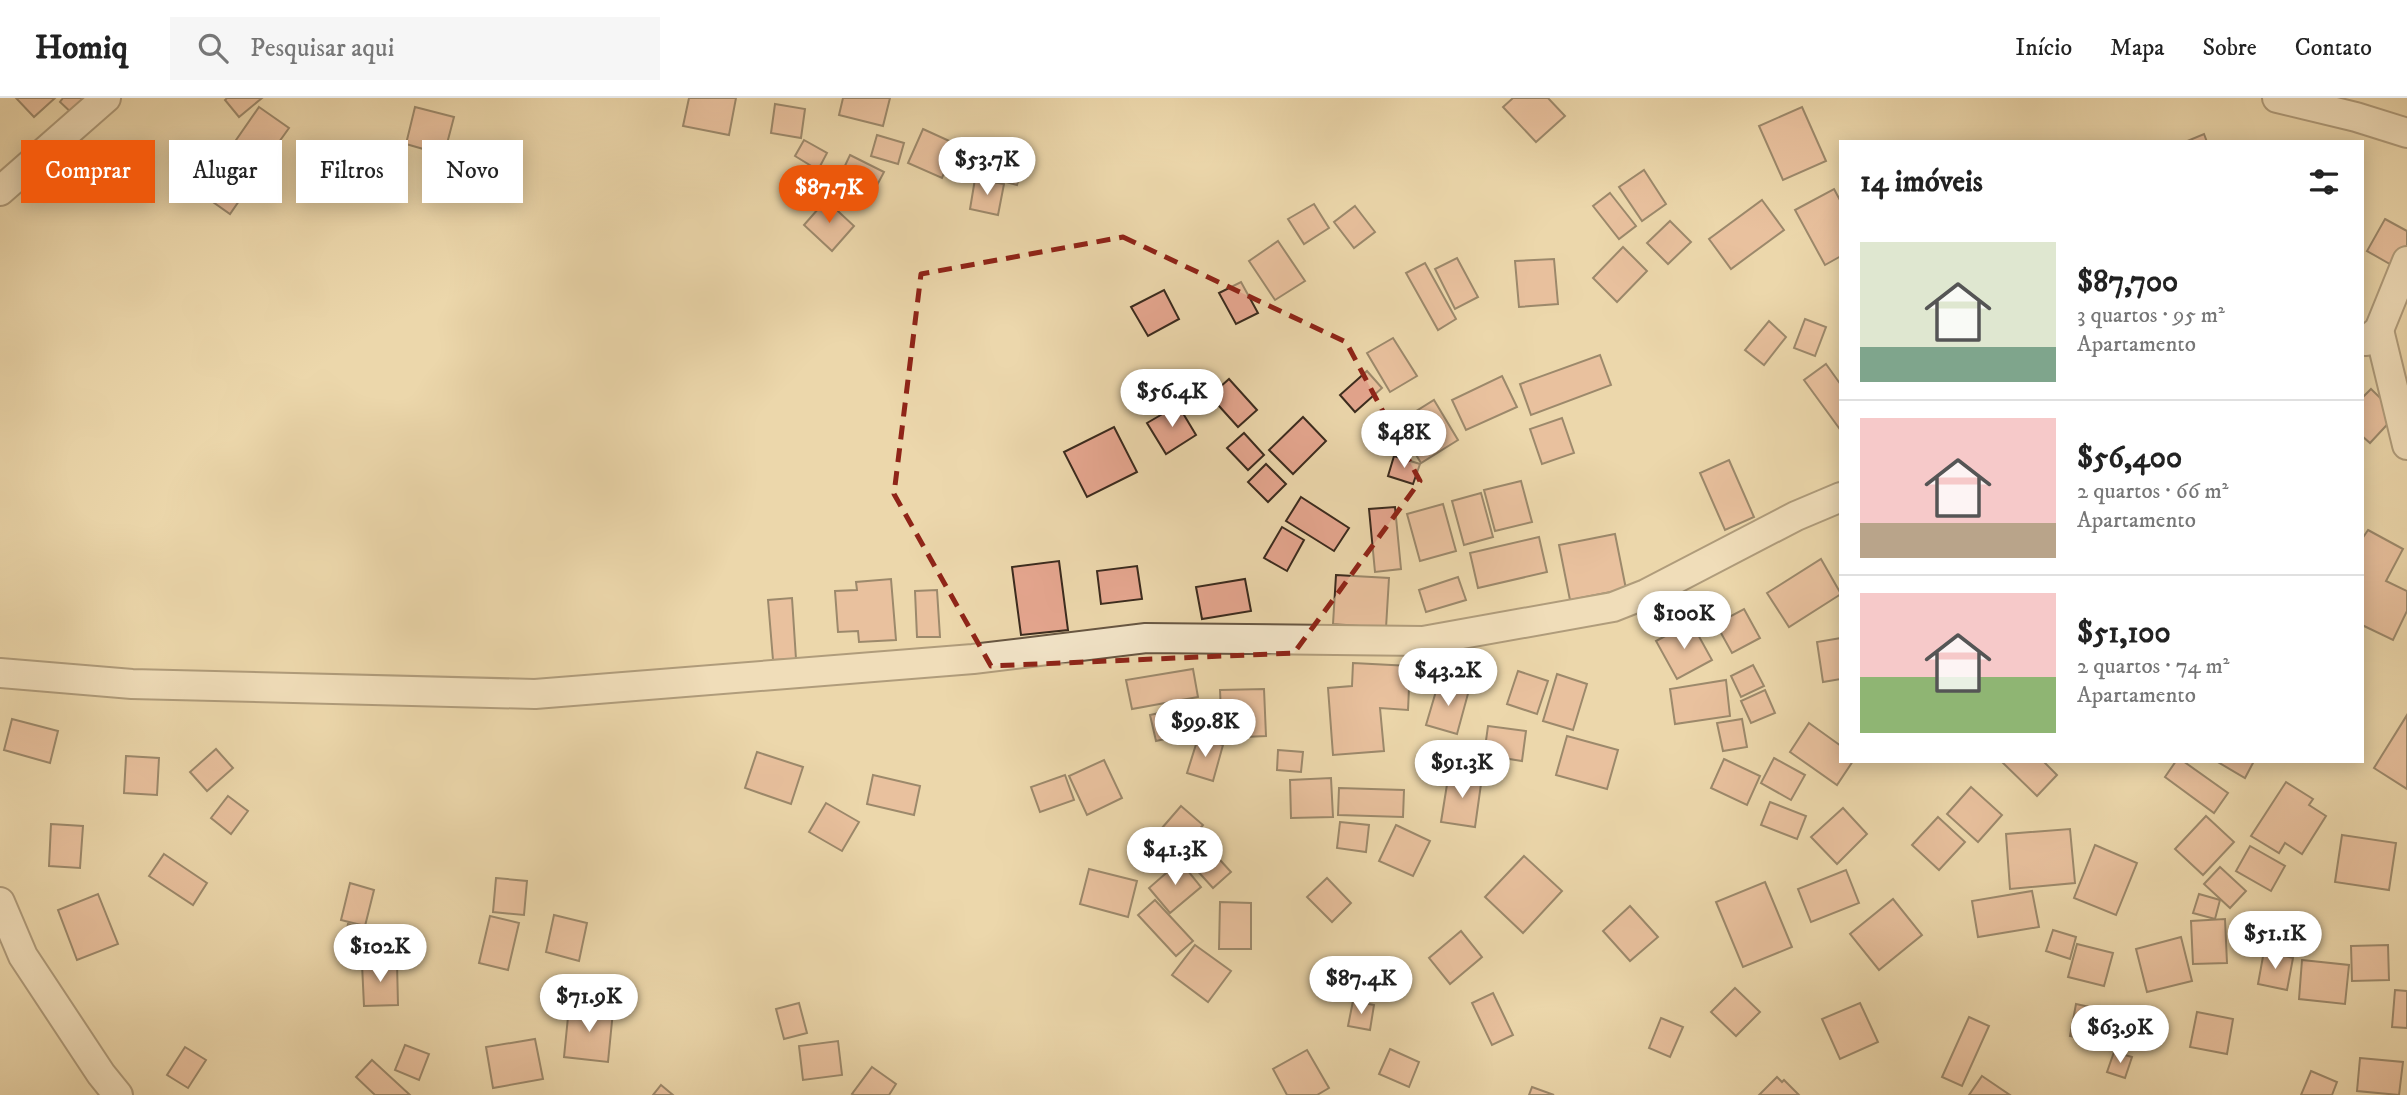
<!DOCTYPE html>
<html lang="pt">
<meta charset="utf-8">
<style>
body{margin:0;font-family:"IM FELL DW Pica",serif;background:#f6f6f6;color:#222;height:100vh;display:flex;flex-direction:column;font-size:26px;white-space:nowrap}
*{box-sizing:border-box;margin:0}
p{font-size:23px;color:#767676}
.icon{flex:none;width:38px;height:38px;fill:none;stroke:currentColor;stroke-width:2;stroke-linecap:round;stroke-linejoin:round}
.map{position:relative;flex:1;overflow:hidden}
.drawer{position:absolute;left:1839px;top:42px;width:525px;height:623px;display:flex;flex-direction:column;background:#fff;border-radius:0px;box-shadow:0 4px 18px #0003}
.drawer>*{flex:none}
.banner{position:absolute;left:21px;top:42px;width:665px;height:63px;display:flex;gap:14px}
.price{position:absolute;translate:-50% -60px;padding:0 16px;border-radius:24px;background:#fff;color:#222;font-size:23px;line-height:46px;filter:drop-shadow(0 2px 4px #0008)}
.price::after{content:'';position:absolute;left:50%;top:42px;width:21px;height:16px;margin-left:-10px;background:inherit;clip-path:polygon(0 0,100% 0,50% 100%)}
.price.selected{background:#ea580c;color:#fff}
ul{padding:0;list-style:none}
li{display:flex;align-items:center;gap:21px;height:175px;padding:0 21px}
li+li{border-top:2px solid #e0e0e0}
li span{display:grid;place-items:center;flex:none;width:196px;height:140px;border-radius:0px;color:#555}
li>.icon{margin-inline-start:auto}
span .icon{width:84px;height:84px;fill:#fffc;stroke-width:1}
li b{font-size:30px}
h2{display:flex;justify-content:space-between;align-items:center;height:84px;padding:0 21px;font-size:30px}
.chip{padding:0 24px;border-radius:0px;background:#fff;box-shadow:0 4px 18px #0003;font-size:24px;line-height:63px}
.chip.selected{background:#ea580c;color:#fff}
header{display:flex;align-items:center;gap:42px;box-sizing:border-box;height:98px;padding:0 35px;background:#fff;border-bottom:2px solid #e0e0e0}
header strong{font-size:33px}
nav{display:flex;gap:38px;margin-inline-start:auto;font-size:24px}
.search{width:490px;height:63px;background:#f6f6f6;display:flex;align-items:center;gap:18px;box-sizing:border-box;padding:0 24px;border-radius:0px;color:#767676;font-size:26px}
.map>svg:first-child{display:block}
.building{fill:#e5a68f;stroke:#3b2b1e;stroke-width:2}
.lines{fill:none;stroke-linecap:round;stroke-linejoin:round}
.street-casing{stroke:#675642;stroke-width:32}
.street{stroke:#f3e5c9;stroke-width:28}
.marked{fill:none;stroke:#8f2418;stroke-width:5;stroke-dasharray:14 9;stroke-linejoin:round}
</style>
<header>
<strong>Homiq</strong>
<div class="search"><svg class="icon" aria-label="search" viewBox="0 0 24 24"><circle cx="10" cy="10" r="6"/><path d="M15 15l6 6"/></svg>Pesquisar aqui</div>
<nav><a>Início</a><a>Mapa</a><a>Sobre</a><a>Contato</a></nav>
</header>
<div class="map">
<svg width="2407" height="997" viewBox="0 0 2407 997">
<rect width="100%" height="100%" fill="#ecd7ac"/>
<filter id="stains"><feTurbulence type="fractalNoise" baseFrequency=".00286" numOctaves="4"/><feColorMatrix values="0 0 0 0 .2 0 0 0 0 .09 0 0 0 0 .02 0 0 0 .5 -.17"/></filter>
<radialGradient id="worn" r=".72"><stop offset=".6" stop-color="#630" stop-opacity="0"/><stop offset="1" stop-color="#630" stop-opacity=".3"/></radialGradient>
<g class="building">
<polygon points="16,0 55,0 34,19"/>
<polygon points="63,0 92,0 75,18 60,4"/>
<polygon points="227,0 262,0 239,19 225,2"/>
<polygon points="689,0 736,0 729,37 683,28"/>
<polygon points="843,0 890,0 883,28 839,17"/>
<polygon points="1513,0 1548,0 1565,18 1536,44 1503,9"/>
<polygon points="775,6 805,11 801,40 771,35"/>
<polygon points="259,9 289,30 264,65 234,45"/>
<polygon points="415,9 454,19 444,57 406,46"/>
<polygon points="1802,9 1826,63 1783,82 1759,28"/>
<polygon points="923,31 956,46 942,80 908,65"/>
<polygon points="2204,36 2207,44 2185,44"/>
<polygon points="877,37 904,45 898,66 871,58"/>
<polygon points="804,42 827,55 818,72 795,58"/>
<polygon points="981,43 1026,55 1017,87 973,75"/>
<polygon points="850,57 884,74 874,93 841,76"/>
<polygon points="223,68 250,87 230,116 203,97"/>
<polygon points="1644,72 1666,106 1642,123 1619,89"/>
<polygon points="975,81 1004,86 998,117 970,111"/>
<polygon points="1834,91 1841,104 1841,158 1825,167 1795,112"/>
<polygon points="1610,95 1636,128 1619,141 1593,108"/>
<polygon points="826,102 854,128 832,153 804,127"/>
<polygon points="1762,102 1784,132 1731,171 1709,141"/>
<polygon points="1314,106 1329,130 1304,146 1288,121"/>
<polygon points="1355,108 1375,134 1354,150 1334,124"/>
<polygon points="2385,121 2407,133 2407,148 2395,169 2367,153"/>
<polygon points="1670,123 1691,144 1668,166 1647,145"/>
<polygon points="1278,143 1305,183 1275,202 1249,163"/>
<polygon points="1623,149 1647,173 1617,204 1593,180"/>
<polygon points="1457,160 1478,199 1455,211 1435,171"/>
<polygon points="1554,161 1558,206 1519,209 1515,163"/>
<polygon points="1425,165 1456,221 1438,232 1406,175"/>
<polygon points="1241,184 1258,215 1236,226 1219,195"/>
<polygon points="1164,192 1179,221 1148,238 1131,209"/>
<polygon points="1805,221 1826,229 1815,258 1794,250"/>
<polygon points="1769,223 1786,239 1764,267 1745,252"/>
<polygon points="1393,240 1417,278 1390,294 1367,255"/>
<polygon points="1600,257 1611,287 1531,317 1520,286"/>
<polygon points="1826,266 1841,287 1841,328 1839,330 1804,282"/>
<polygon points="1367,273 1382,290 1355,314 1340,297"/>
<polygon points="1502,278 1517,309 1466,332 1452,302"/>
<polygon points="1229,281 1257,312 1238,329 1210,298"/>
<polygon points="2371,291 2397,316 2370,345 2362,338 2362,300"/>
<polygon points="1434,302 1458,342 1421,365 1397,325"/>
<polygon points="1178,307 1196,337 1166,356 1147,325"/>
<polygon points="1303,319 1326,343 1293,376 1269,352"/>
<polygon points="1562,320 1574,355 1542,366 1530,331"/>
<polygon points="1114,329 1137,374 1087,399 1064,354"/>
<polygon points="1244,335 1264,357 1248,372 1227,350"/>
<polygon points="1394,358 1420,366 1413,386 1388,378"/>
<polygon points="1729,362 1754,419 1725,432 1700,375"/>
<polygon points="1266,366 1286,386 1268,404 1248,384"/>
<polygon points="1521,383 1532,424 1495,433 1484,392"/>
<polygon points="1481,395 1493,439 1464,447 1452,403"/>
<polygon points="1301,399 1349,430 1334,453 1286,423"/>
<polygon points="1443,406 1456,453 1420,463 1407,416"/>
<polygon points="1395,409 1401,471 1375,474 1369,411"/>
<polygon points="1282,429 1304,442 1287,473 1264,460"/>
<polygon points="2368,432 2403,451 2386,483 2407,493 2407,513 2393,542 2362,527 2362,441"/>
<polygon points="1615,436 1626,491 1570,502 1559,447"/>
<polygon points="1539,439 1547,474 1478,490 1470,455"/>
<polygon points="1821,461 1841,496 1789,529 1767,495"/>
<polygon points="1059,463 1068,532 1021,537 1012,469"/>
<polygon points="1137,468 1142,501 1101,506 1097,473"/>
<polygon points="1336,477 1389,480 1386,530 1333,526"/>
<polygon points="1458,479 1466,502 1426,514 1419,492"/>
<polygon points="891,481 896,542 859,544 858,533 838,534 835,493 857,492 856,484"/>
<polygon points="1245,481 1251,513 1202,521 1196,489"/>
<polygon points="937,492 940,539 917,539 915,493"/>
<polygon points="792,500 796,561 773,562 768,502"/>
<polygon points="1744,511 1760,540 1732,555 1716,526"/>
<polygon points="1691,524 1712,562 1677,581 1656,543"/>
<polygon points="1841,540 1841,581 1823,584 1817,544"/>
<polygon points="1353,565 1410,568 1408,612 1380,610 1384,653 1333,657 1328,590 1352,588"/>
<polygon points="1753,567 1764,588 1741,599 1731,578"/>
<polygon points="1193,571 1198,599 1132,611 1126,582"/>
<polygon points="1518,573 1548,583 1537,616 1507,606"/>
<polygon points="1557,576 1587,586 1573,632 1543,623"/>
<polygon points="1726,582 1730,618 1675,626 1670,591"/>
<polygon points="1439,583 1469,592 1457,636 1426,627"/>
<polygon points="1264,591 1266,638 1222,640 1220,592"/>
<polygon points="1765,592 1775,615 1751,625 1741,603"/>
<polygon points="1185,609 1191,635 1156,643 1150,617"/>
<polygon points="2407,617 2407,691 2374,670"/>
<polygon points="12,621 58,633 50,665 4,652"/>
<polygon points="1742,621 1747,649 1723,653 1717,625"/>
<polygon points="1809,625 1841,648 1841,663 1853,663 1837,687 1790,654"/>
<polygon points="1488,628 1526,633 1522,663 1484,657"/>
<polygon points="1567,638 1618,652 1607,691 1556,677"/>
<polygon points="1198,640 1223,647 1213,683 1187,675"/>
<polygon points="216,651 233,670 207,693 190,674"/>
<polygon points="1278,652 1303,654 1301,674 1277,672"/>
<polygon points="757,654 803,669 791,706 745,690"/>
<polygon points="126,658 159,660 157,697 124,695"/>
<polygon points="1774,660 1805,677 1791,702 1761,685"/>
<polygon points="1724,661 1760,678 1747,707 1711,690"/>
<polygon points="1104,662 1122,700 1087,717 1069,678"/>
<polygon points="2001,663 2043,663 2057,677 2037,698"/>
<polygon points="2176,663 2183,663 2228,695 2214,715 2165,679"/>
<polygon points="2216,663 2254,663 2245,680"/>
<polygon points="1449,674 1482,679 1475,729 1441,724"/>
<polygon points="873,677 920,688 914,717 867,706"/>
<polygon points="1065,677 1074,702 1040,714 1031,689"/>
<polygon points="1331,680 1333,719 1291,720 1290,682"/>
<polygon points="2286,684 2313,701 2309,707 2326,718 2302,756 2285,745 2279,755 2251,738"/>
<polygon points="1971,689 2002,717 1978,744 1947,716"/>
<polygon points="1339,690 1404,692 1403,719 1338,717"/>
<polygon points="228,698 248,713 231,736 211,720"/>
<polygon points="1770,704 1806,718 1797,741 1761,727"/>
<polygon points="826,705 859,724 842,753 809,734"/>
<polygon points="1181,708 1203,727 1185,749 1162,730"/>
<polygon points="1843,710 1867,736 1837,766 1811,739"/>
<polygon points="2206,718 2234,744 2203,777 2175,751"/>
<polygon points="1938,719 1965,744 1939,772 1912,747"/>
<polygon points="1340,724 1369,727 1366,754 1337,750"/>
<polygon points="51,726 83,728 80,770 49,768"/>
<polygon points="1396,727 1430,743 1413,778 1379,763"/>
<polygon points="2070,731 2075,785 2010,791 2006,736"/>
<polygon points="2342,737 2396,745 2389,792 2335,784"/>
<polygon points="1153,745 1172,752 1164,773 1145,766"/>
<polygon points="2095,747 2137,765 2116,817 2074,800"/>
<polygon points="2250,748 2285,768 2271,793 2236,773"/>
<polygon points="1210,751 1231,774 1213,790 1193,768"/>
<polygon points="164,756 207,785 193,807 149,778"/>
<polygon points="1524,758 1562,793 1523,835 1485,799"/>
<polygon points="1180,763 1201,789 1170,815 1149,790"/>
<polygon points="2220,769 2246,793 2230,810 2204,786"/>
<polygon points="1089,771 1137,783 1128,819 1080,806"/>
<polygon points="1846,772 1859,805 1811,824 1798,791"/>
<polygon points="496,780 527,783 524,817 493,814"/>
<polygon points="1327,780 1351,805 1332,824 1307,799"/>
<polygon points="1765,784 1792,849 1743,869 1716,804"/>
<polygon points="350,785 374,792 365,828 341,822"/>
<polygon points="2032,793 2039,829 1978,839 1972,803"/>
<polygon points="98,796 118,846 77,862 58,812"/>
<polygon points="2199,796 2220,802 2215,821 2193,815"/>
<polygon points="1893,801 1922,837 1879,872 1850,836"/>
<polygon points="1155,802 1193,843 1176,858 1138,817"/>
<polygon points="1220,804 1251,805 1251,851 1219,851"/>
<polygon points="1630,808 1658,839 1630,863 1603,833"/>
<polygon points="554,817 587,825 579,863 546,854"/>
<polygon points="490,818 519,825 508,872 479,865"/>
<polygon points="2225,821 2227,865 2193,866 2191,823"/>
<polygon points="348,826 370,831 363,859 342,853"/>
<polygon points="2053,832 2076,839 2070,861 2046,853"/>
<polygon points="1461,833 1482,859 1450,886 1429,860"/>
<polygon points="380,834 401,838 396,864 375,859"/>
<polygon points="2181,839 2192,883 2147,894 2136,851"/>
<polygon points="2077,846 2113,855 2104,888 2068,879"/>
<polygon points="1195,847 1231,873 1208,904 1172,877"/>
<polygon points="2388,847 2389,882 2352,883 2351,848"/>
<polygon points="2264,853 2293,860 2287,892 2258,886"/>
<polygon points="2302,862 2349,867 2345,906 2299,901"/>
<polygon points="397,865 398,907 364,908 362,866"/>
<polygon points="1357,868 1398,877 1393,902 1352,893"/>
<polygon points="1735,890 1760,914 1736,938 1711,914"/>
<polygon points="2395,892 2407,893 2407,930 2392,929"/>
<polygon points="1493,895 1513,937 1492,947 1472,905"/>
<polygon points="1353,903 1374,907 1370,932 1348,928"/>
<polygon points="799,905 807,935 784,941 776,911"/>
<polygon points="1860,905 1878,944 1840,961 1822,921"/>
<polygon points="2076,906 2127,917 2120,949 2070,938"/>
<polygon points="569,909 613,913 608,964 564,959"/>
<polygon points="2197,914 2233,921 2227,956 2190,949"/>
<polygon points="1969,919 1989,928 1962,988 1942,979"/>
<polygon points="1661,920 1683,929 1670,959 1649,950"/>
<polygon points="535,941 543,981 493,990 486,949"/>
<polygon points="838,943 842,977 803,982 799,948"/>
<polygon points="405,947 429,956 419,982 395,972"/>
<polygon points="185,949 206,962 188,990 167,977"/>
<polygon points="1390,951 1419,964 1409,989 1379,976"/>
<polygon points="1307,952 1329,990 1317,997 1287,997 1273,971"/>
<polygon points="2114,954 2132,959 2125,980 2107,974"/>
<polygon points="2360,960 2403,964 2399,997 2357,993"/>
<polygon points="372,962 410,997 375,997 356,979"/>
<polygon points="872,969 896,986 889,997 854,997 852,996"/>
<polygon points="2311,973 2337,984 2332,997 2301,997"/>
<polygon points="1982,978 2010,997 1969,997"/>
<polygon points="1777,979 1782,984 1784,982 1799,997 1759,997"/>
<polygon points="661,987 673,997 653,997"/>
<polygon points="1532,989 1554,997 1529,997"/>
</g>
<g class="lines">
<g class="street-casing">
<g id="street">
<polyline points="2277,0 2356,19 2407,35"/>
<polyline points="0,93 106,0"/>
<polyline points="2379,232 2407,347"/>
<polyline points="2366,243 2379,232 2407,163"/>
<polyline points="0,575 132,586 535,596 973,561 1146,540 1423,543 1613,509 1646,496 1796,418 1841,399"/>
<polyline points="0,804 23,858 101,976 118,997"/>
</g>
</g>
<use href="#street" class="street"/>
</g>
<path d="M0 0H2407V997H0ZM 1123,139 L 1346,244 L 1420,383 L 1294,555 L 991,568 L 894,396 L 921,176 Z" fill="#ecd7ac" fill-opacity=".55" fill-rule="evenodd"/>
<path class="marked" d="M 1123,139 L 1346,244 L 1420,383 L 1294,555 L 991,568 L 894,396 L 921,176 Z"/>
<rect width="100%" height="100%" filter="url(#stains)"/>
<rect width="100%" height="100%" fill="url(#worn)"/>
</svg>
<b class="price" style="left:987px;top:99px">$53.7K</b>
<b class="price selected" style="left:829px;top:127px">$87.7K</b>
<b class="price" style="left:1172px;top:331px">$56.4K</b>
<b class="price" style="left:1404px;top:372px">$48K</b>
<b class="price" style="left:1684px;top:553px">$100K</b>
<b class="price" style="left:1448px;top:610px">$43.2K</b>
<b class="price" style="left:1205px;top:661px">$99.8K</b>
<b class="price" style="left:1462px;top:702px">$91.3K</b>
<b class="price" style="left:1175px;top:789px">$41.3K</b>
<b class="price" style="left:2275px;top:873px">$51.1K</b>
<b class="price" style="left:380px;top:886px">$102K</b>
<b class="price" style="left:1361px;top:918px">$87.4K</b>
<b class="price" style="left:589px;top:936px">$71.9K</b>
<b class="price" style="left:2120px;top:967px">$63.9K</b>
<div class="banner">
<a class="chip selected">Comprar</a>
<a class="chip">Alugar</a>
<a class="chip">Filtros</a>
<a class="chip">Novo</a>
</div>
<section class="drawer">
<h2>14 imóveis<svg class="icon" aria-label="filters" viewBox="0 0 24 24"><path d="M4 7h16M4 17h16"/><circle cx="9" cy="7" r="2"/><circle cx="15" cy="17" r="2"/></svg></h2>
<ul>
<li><span style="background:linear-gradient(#dfe7d0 75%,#7fa58c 0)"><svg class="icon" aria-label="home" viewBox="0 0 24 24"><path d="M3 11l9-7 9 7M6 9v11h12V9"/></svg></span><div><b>$87,700</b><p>3 quartos · 95 m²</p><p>Apartamento</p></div></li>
<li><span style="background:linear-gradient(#f6c9c9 75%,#b9a48a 0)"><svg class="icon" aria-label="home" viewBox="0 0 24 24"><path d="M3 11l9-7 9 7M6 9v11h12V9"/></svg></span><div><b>$56,400</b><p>2 quartos · 66 m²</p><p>Apartamento</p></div></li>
<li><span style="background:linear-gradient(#f6c9c9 60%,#8fb573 0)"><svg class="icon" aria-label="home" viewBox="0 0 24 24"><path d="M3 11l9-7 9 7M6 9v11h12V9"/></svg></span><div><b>$51,100</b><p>2 quartos · 74 m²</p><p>Apartamento</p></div></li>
</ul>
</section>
</div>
